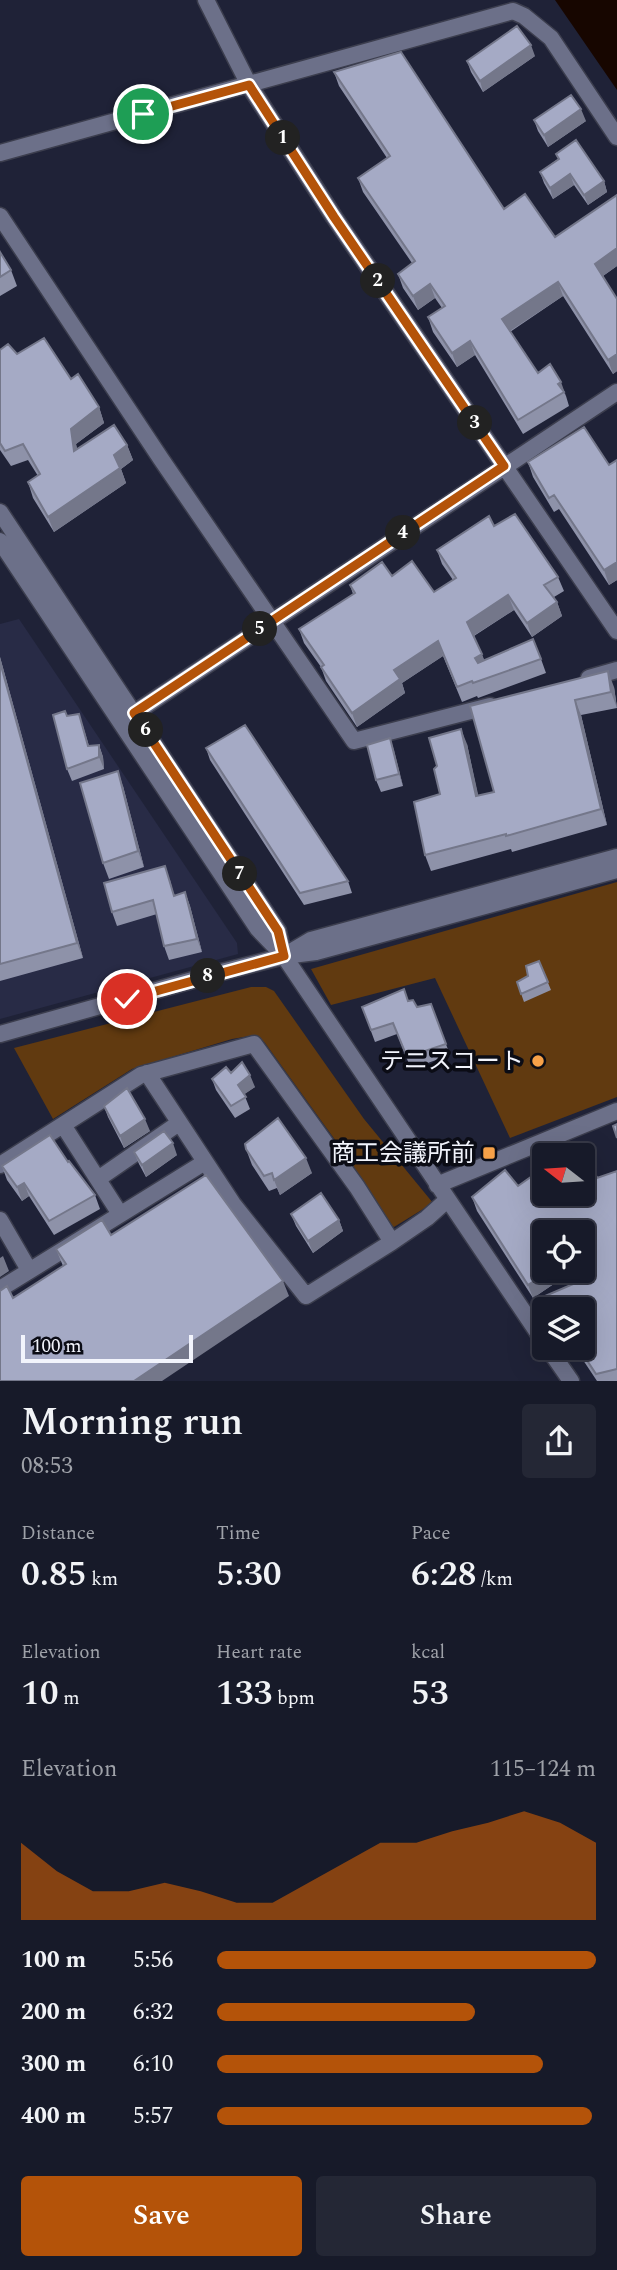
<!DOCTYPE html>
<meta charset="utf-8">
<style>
:root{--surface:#171a29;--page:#242735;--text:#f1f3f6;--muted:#9ea1a8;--line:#363846;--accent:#b45309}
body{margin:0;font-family:Spectral,"Noto Sans JP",serif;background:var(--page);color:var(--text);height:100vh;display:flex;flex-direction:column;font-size:26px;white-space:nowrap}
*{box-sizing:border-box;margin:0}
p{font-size:23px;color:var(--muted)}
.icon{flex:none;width:38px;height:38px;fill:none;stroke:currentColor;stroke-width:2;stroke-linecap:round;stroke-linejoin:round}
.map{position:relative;height:1381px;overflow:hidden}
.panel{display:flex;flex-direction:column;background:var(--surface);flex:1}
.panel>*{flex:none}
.needle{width:46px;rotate:287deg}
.fabs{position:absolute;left:532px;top:1143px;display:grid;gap:14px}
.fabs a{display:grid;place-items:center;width:63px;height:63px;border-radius:7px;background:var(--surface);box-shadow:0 7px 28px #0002,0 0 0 2px var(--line);font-size:35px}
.scale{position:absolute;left:21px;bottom:18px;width:172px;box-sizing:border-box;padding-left:7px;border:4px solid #f2f4fc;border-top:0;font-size:19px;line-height:24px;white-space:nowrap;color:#f2f4fc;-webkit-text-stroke:5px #0b0c15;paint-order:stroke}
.pin{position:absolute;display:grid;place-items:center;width:60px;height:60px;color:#fff;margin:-30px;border:4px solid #fff;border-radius:50%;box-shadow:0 2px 7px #0007}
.km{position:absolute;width:35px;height:35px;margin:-18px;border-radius:50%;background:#222;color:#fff;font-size:19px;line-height:35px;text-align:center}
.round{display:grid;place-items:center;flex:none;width:74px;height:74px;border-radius:7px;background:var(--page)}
.head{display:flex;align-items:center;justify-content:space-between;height:119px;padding:0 21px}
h1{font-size:38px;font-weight:600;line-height:52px}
.metrics{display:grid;grid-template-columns:repeat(3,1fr);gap:10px;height:119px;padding:7px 21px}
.metrics div{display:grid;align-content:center}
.metrics b{font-size:35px;font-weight:600}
.metrics small{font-size:19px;font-weight:400}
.metrics p{font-size:19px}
.chart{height:196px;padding:14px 21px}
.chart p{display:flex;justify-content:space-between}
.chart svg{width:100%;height:126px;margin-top:7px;fill:var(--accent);opacity:.7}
.primary-button{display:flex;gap:14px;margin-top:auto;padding:14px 21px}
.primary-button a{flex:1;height:80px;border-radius:7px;background:var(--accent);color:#fff;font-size:28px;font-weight:600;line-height:80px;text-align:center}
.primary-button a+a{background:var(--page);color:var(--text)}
ul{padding:0 21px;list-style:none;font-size:23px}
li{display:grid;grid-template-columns:112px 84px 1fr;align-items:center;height:52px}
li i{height:18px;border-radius:9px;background:var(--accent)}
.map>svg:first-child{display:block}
.built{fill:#282b46}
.green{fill:#613a10}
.water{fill:#170600}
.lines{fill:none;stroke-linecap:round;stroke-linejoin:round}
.minor-casing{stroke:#3c3e4e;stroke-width:19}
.minor{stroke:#6c7089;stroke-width:16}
.wall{fill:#8e92a9}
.shaded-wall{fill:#74778a}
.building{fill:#a5aac5;stroke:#74778a;stroke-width:2}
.route-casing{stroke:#fff;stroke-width:14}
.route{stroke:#b45309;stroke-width:9}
.poi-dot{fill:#f7a148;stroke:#0b0c15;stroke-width:2.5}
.labels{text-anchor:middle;stroke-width:7;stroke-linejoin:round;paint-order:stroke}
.poi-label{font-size:24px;fill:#f2f4fc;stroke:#0b0c15;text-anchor:end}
</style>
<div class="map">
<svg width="617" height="1381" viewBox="0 0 617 1381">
<rect width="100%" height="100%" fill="#1f2237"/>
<!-- built -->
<path class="built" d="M 19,619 L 237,943 L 238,954 L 0,1019 L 0,624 Z"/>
<!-- green -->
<path class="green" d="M 617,882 L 617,1097 L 510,1138 L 435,978 L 331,1005 L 311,969 Z
M 251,987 L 266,987 L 274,991 L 364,1119 L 433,1203 L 394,1227 L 386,1222 L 351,1162 L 265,1043 L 256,1035 L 232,1039 L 132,1069 L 53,1119 L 14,1048 Z"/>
<!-- water -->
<path class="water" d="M 555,0 L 617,0 L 617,90 Z"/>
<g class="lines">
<!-- minor casing -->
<g class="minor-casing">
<path id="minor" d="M 206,0 L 249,85 L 334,217 L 617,631
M 0,153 L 513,11 L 524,16 L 551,38 L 617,137
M 0,216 L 161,459 L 354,741 L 490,706
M 0,512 L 278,931 L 283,954
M 0,541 L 258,929 L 284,956 L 544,1342
M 589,678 L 617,670
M 121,722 L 617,392
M 289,953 L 311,940 L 617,857
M 0,1034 L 214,974 L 284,956 L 316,952 L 617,870
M 147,1073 L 233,1204 L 306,1296 L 392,1242
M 63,1125 L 120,1214
M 0,1165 L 141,1075 L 254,1044 L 357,1187 L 392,1242 L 427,1218 L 447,1200
M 98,1179 L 179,1123
M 437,1185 L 617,1111
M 0,1220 L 29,1270
M 0,1289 L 205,1162
M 548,1348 L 571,1381"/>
</g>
<!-- minor -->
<use href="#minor" class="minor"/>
</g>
<!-- wall -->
<path class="wall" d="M 535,56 L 483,92 L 471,72 L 467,61 Z
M 334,72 L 504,209 L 555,237 L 617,266 L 603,276 L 617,299 L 617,371 L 613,374 L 563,296 L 510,332 L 538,373 L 550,364 L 566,396 L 569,406 L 523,434 L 475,355 L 457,367 L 433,332 L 428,317 L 442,308 L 435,298 L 418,310 L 403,288 L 398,274 L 412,263 L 363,192 L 358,178 L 387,158 L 339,86 Z
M 534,120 L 586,121 L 548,147 L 538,131 Z
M 556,154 L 604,181 L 607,192 L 588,205 L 574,185 L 553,199 L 544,183 L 540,172 L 558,159 Z
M 0,252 L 11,270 L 17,286 L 0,296 Z
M 0,350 L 17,354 L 71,379 L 99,407 L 104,423 L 76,444 L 77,449 L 127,445 L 133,460 L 121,469 L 126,483 L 54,532 L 33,498 L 28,482 L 38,476 L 28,460 L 11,466 L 0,450 Z
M 617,460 L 617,580 L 609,585 L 559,509 L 554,512 L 533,477 L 528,462 L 609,465 Z
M 494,526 L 558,577 L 564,591 L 554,597 L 557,602 L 562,616 L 532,637 L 514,610 L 474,636 L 484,660 L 541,659 L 546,673 L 478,698 L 477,696 L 462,702 L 443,656 L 402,683 L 405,693 L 357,727 L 326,681 L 321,667 L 304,643 L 299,629 L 353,594 L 350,585 L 392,576 L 434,592 L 453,580 L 442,564 L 437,550 Z
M 0,657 L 83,958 L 0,981 Z
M 614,687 L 617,708 L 581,715 L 607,825 L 512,852 L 511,849 L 431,871 L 425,855 L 440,794 L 467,744 L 478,796 L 494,792 L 470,706 Z
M 67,716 L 83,726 L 89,746 L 99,745 L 103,757 L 104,769 L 72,781 L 67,769 Z
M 390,738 L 403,786 L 381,792 L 376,780 Z
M 206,748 L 348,881 L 352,893 L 304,905 L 210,760 Z
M 123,786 L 144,867 L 109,879 L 103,863 Z
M 170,880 L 174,896 L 185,892 L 190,906 L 202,952 L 169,960 L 164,946 L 157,914 L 117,926 L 112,912 Z
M 539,961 L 551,990 L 524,1002 L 517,982 L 528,976 Z
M 408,1001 L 417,1007 L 431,1004 L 450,1055 L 411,1069 L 397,1034 L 375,1042 L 362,1007 Z
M 231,1073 L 255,1087 L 244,1094 L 250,1109 L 235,1118 L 216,1090 L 212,1079 Z
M 104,1106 L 150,1131 L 124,1148 L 108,1117 Z
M 246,1149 L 312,1173 L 280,1195 L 277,1188 L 269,1191 L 252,1165 Z
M 134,1152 L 177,1155 L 146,1177 L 139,1164 Z
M 68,1162 L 95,1195 L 100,1209 L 54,1235 L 29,1196 L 22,1201 L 7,1180 L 2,1166 Z
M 617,1171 L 617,1381 L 597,1381 L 575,1348 L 583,1348 L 583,1309 L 549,1309 L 545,1296 L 577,1282 L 573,1271 L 533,1298 L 477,1211 L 472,1197 L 518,1186 L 597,1178 Z
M 291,1214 L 339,1220 L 343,1231 L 313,1253 L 296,1226 Z
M 111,1235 L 289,1296 L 13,1298 L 63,1266 L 56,1249 Z"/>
<!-- shaded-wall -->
<path class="shaded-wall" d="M 531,45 L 535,56 L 483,92 L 480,81 Z
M 581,109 L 586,121 L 548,147 L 544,135 Z
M 570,174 L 574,185 L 553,199 L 550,188 Z
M 604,181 L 607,192 L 588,205 L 584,195 Z
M 617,248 L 617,266 L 600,278 L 595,264 Z
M 558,282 L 563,296 L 507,333 L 502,319 Z
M 430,284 L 435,298 L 418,310 L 413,296 Z
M 470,341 L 475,355 L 457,367 L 452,353 Z
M 617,354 L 617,371 L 613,374 L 608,360 Z
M 561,382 L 566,396 L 564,392 L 558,384 Z
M 99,407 L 104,423 L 76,444 L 80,466 L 74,451 L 71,429 Z
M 127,445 L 133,460 L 121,469 L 126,483 L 54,532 L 48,517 L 114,455 Z
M 617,562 L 617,580 L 609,585 L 604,570 Z
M 508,595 L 514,610 L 473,636 L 467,622 Z
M 557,602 L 562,616 L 532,637 L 527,623 Z
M 438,641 L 443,656 L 402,683 L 405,693 L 357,727 L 352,713 L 394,670 Z
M 482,654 L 487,668 L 481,673 L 475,658 Z
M 0,657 L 83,958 L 77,943 L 0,662 Z
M 608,671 L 614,687 L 617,708 L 611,692 Z
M 575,700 L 581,715 L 607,825 L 601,809 Z
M 461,729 L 467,744 L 482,812 L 476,796 Z
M 390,738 L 394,750 L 403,786 L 399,774 Z
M 99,745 L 103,757 L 104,769 L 99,757 Z
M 118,771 L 123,786 L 144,867 L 138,851 Z
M 185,892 L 190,906 L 202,952 L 197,939 Z
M 250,1075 L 255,1087 L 242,1096 L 238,1085 Z
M 145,1119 L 150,1131 L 124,1148 L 120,1136 Z
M 173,1143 L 177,1155 L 146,1177 L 142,1165 Z
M 306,1158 L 312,1173 L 280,1195 L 274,1180 Z
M 24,1183 L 29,1196 L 22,1201 L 17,1187 Z
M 339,1220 L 343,1231 L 313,1253 L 308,1241 Z
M 3,1256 L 9,1271 L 0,1277 L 0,1258 Z
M 550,1270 L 573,1270 L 573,1271 L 533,1298 L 528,1285 Z
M 283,1281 L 289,1296 L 162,1381 L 134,1381 Z"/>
<!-- building -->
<path class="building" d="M 517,26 L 531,45 L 480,81 L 467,61 Z
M 401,52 L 504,209 L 525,194 L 555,237 L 617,195 L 617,248 L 595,264 L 617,299 L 617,354 L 608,360 L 558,282 L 502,319 L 538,373 L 550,364 L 561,382 L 558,384 L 564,392 L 518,420 L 470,341 L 452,353 L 428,317 L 445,306 L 430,284 L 413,296 L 398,274 L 415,261 L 358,178 L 390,156 L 334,72 Z
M 571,95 L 581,109 L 544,135 L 534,120 Z
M 576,140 L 604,181 L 584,195 L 570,174 L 550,188 L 540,172 L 559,159 L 556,154 Z
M 0,252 L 11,270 L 0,277 Z
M 44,338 L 71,379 L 78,374 L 99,407 L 71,429 L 74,451 L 114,425 L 127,445 L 114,455 L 120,468 L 48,517 L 28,482 L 40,474 L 23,444 L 5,451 L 0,443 L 0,350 L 8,344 L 17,354 Z
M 584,427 L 609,465 L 617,460 L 617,562 L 604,570 L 554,495 L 549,498 L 528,462 Z
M 515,514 L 558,577 L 544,585 L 557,602 L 527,623 L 508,595 L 467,622 L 482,654 L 475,658 L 478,663 L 533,639 L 541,659 L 473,683 L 472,681 L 457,687 L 438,641 L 394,670 L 400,679 L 352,713 L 321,667 L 324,665 L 299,629 L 355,593 L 350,585 L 382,562 L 392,576 L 412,561 L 434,592 L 456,578 L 437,550 L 489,516 L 494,526 Z
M 0,662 L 77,943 L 0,964 Z
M 608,671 L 611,692 L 575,700 L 601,809 L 506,836 L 506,834 L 425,855 L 414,802 L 440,794 L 434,769 L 437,766 L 429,738 L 461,729 L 476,796 L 494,792 L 470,706 Z
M 65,711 L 67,716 L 79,714 L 88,746 L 99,745 L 99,757 L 67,769 L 53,715 Z
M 245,725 L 348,881 L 300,893 L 206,748 Z
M 390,738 L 399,774 L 376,780 L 367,745 Z
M 118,771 L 138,851 L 103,863 L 80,783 Z
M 165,866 L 174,896 L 185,892 L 197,939 L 164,946 L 153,900 L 112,912 L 104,883 Z
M 539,961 L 548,982 L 521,994 L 517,982 L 528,976 L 526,966 Z
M 404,989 L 408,1001 L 413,1000 L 417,1007 L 431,1004 L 446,1044 L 407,1057 L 393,1023 L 371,1030 L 362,1007 Z
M 242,1062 L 250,1075 L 238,1085 L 246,1097 L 231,1106 L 212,1079 L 226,1067 L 231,1073 Z
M 127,1088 L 145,1119 L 120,1136 L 104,1106 Z
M 278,1118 L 306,1158 L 274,1180 L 272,1173 L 264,1176 L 246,1149 L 245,1144 Z
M 617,1124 L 617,1138 L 613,1126 Z
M 164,1131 L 173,1143 L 142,1165 L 134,1152 Z
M 50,1135 L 68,1162 L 69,1161 L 95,1195 L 49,1221 L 24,1183 L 17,1187 L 2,1166 Z
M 586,1152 L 597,1178 L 617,1171 L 617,1369 L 596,1374 L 579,1348 L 583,1348 L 583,1309 L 553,1309 L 545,1296 L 578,1282 L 573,1270 L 583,1270 L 583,1232 L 544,1232 L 544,1270 L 550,1270 L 528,1285 L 472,1197 L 505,1170 L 518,1186 L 538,1172 L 544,1170 L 544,1194 L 583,1194 L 583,1155 L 579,1155 Z
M 206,1175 L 283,1281 L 134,1381 L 0,1381 L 0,1291 L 7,1286 L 13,1298 L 66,1264 L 56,1249 L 102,1220 L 111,1235 Z
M 321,1193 L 339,1220 L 308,1241 L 291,1214 Z"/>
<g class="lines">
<!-- route casing -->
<g class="route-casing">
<path id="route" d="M 127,999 L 284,956 L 278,931 L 134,713 L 504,466 L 334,217 L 249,85 L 143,114"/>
</g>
<!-- route -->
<use href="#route" class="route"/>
</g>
<!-- markers -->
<g class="poi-dot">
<circle cx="538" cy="1061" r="7"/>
<rect x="482" y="1146" width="14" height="14" rx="3.5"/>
</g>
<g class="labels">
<!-- poi labels -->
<g class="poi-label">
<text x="524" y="1069">テニスコート</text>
<text x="475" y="1161">商工会議所前</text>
</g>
</g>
</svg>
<div class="fabs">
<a><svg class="needle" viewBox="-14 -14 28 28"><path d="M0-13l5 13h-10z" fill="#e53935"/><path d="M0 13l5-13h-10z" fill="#9ea1a8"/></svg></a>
<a><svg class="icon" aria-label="locate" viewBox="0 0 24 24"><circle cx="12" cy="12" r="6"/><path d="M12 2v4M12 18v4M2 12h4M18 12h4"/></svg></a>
<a><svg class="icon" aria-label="layers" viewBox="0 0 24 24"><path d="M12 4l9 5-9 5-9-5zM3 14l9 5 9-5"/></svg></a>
</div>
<div class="scale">100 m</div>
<div class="pin" style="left:143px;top:114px;background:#1e9e55"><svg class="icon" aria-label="arrive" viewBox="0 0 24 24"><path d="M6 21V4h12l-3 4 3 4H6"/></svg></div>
<div class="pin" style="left:127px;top:999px;background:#d93025"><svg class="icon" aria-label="check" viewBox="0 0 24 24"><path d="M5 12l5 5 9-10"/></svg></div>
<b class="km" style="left:283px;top:138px">1</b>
<b class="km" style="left:378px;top:281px">2</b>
<b class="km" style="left:475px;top:423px">3</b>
<b class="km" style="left:403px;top:533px">4</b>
<b class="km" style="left:260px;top:629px">5</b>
<b class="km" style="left:146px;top:730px">6</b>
<b class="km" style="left:240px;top:874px">7</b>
<b class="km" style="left:208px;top:976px">8</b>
</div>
<section class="panel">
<div class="head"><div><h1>Morning run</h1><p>08:53</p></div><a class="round"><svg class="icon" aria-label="share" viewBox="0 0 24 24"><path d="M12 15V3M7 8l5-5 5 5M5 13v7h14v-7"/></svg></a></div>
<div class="metrics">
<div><p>Distance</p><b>0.85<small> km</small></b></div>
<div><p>Time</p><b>5:30</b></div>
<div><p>Pace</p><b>6:28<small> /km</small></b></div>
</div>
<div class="metrics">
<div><p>Elevation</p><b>10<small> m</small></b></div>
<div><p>Heart rate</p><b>133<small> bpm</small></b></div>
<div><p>kcal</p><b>53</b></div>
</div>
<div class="chart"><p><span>Elevation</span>115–124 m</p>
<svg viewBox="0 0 160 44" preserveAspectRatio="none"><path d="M0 44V17L10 27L20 34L30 34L40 31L50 34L60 38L70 38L80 31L90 24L100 17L110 17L120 13L130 10L140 6L150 10L160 17V44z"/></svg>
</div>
<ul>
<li><b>100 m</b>5:56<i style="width:100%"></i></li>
<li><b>200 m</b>6:32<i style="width:68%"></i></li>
<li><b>300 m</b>6:10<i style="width:86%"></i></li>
<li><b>400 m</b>5:57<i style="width:99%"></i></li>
</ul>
<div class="primary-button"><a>Save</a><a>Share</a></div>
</section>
